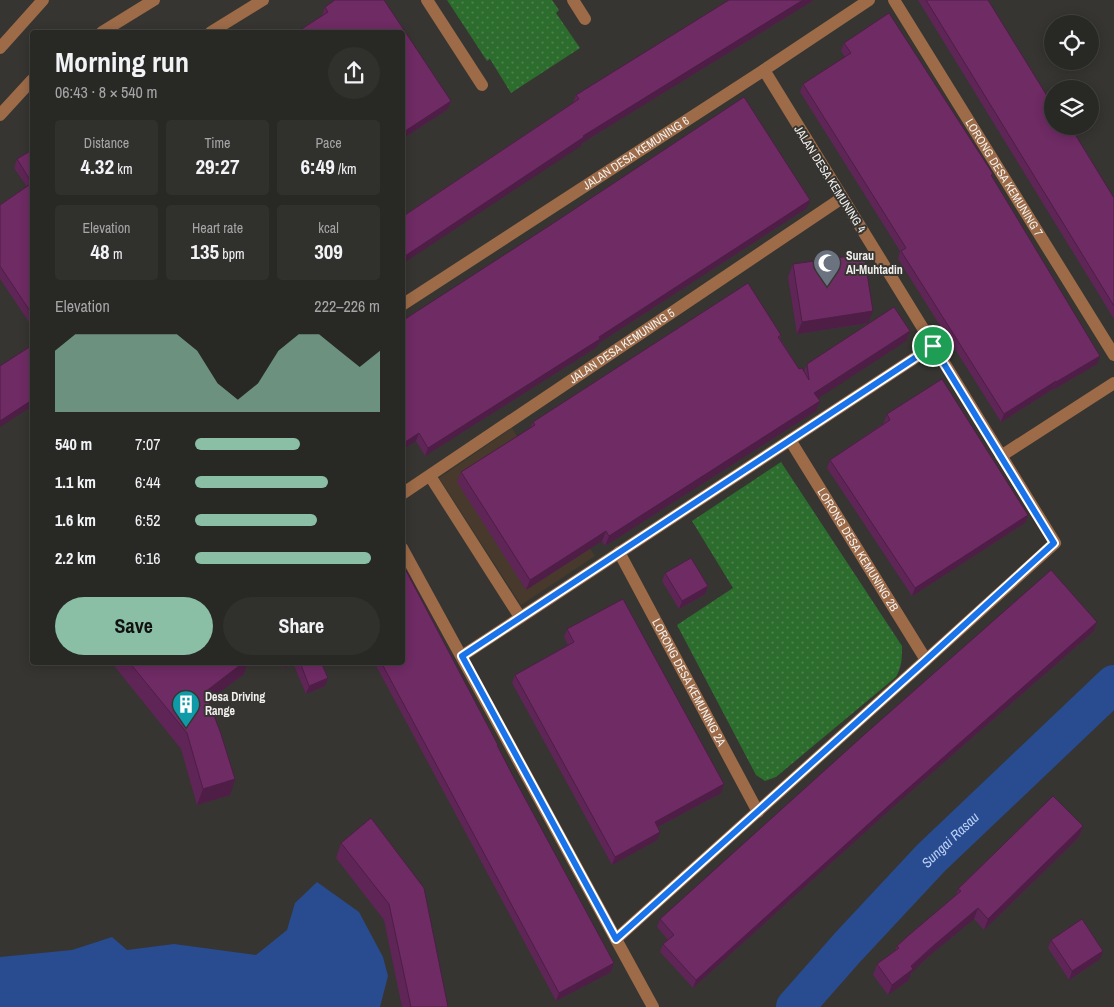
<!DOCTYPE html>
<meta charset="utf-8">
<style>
:root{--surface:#282825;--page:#30302d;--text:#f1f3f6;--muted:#a5a6a7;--line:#444442;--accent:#8abfa5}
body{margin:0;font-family:"Archivo Narrow",sans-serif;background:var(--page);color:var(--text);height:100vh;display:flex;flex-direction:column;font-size:19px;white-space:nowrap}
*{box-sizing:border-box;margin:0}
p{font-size:16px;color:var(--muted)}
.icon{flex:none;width:28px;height:28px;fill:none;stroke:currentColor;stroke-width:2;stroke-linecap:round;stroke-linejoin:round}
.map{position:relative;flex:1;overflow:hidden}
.side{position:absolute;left:30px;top:30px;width:375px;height:635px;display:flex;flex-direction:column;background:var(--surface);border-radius:5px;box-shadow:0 2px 12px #0003,0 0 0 1px var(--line)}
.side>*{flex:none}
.buttons{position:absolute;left:1044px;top:15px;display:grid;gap:10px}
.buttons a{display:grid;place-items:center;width:55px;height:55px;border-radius:50%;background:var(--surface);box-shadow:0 2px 12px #0003,0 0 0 1px var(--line);font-size:25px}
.pin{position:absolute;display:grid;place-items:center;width:42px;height:42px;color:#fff;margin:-21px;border:2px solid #fff;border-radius:50%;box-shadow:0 1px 5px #0007}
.round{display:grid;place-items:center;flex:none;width:52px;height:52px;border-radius:26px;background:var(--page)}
.summary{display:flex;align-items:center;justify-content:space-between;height:85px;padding:0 25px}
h1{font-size:28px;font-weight:800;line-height:38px}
.metrics{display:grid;grid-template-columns:repeat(3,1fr);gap:8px;height:85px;padding:5px 25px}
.metrics div{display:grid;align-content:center;border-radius:5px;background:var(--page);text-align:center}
.metrics b{font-size:21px;font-weight:800}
.metrics small{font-size:14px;font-weight:400}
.metrics p{font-size:14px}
.chart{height:140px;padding:10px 25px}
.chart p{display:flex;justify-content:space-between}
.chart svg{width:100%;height:90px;margin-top:5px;fill:var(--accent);opacity:.7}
.button{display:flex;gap:10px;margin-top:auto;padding:10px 25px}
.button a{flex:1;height:58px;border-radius:30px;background:var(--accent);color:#111;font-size:20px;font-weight:800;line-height:58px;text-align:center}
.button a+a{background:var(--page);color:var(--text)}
ul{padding:0 25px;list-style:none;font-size:16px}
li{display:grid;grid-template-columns:80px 60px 1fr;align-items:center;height:38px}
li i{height:12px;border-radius:6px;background:var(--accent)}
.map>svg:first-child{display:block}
.commercial{fill:#473a2c}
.park{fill:url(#park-dots)}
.water{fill:#294b90}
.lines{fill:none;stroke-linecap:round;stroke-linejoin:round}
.river{stroke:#294b90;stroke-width:38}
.minor{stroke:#9d6b48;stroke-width:12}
.wall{fill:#5f2556}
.shaded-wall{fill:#4e1e46}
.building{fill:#6f2b64;stroke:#4e1e46}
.route-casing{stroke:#fff;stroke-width:10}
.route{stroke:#1a73e8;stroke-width:6}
.labels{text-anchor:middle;stroke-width:4;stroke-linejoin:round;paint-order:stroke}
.street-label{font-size:12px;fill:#f1f0ee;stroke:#363531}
.poi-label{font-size:12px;font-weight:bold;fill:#f1f0ee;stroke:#363531;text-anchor:start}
.water-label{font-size:14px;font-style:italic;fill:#bad0f7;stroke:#363531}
</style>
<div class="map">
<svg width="1114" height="1007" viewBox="0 0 1114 1007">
<defs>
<pattern id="park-dots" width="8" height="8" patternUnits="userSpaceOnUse" patternTransform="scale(1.25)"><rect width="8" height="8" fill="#2c6c2d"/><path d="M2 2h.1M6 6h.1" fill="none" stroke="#4b814c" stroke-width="1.8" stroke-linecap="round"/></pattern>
</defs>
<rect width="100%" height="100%" fill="#363531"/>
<!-- commercial -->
<path class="commercial" d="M 512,428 L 595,556 L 521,605 L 439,478 Z"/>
<!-- park -->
<path class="park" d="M 447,0 L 552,0 L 559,10 L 556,13 L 580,48 L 511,93 L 490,59 L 487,61 Z
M 781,462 L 902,646 C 902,657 902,667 896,677 L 776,777 L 765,781 L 756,775 L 677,625 L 733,588 L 692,521 Z"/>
<!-- water -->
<path class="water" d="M 317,882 L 359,912 L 383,957 L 388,976 L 380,1007 L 0,1007 L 0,957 L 72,950 L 112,937 L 127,950 L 174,944 L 256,955 L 287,930 L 295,903 Z"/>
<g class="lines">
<!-- river -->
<path class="river" id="s1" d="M 795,1007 L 848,947 L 931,858 L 1114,684"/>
<!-- minor -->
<g class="minor">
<path d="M 427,0 L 482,85"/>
<path d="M 573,0 L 585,19"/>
<path id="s2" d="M 894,0 L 1114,355"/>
<path d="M 102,32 L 154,0"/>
<path d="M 211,32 L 263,0"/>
<path d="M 0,48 L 43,0"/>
<path d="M 0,115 L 32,80"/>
<path id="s3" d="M 402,305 L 764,70 L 869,0"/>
<path id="s4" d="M 790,440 L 926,660"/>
<path d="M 1001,456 L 1114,383"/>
<path d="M 430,476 L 520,617"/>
<path id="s5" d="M 402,494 L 842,198"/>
<path d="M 402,548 L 653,1007"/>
<path id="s6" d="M 619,552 L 758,812"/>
<path d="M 462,656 L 933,346"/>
<path d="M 616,939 L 926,660 L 1055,543 L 764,70"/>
</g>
</g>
<!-- wall -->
<path class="wall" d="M 335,0 L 384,0 L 451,101 L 448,109 L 402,139 L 402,32 L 297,32 L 323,16 L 322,15 L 325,7 Z
M 729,0 L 814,0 L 582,143 L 581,146 L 573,103 L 576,95 Z
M 918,0 L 988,0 L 1052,104 L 1114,198 L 1114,319 Z
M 844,43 L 993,174 L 992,176 L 1097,364 L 1053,390 L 1053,389 L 1001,422 L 898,259 L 900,251 L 800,92 L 803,84 L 845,57 L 841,51 Z
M 32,150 L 32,319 L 29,322 L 0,279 L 0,205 L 27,187 L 14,168 L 17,159 Z
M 807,208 L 599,343 L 597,347 L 425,456 L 416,441 L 402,450 L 402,321 Z
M 793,264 L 868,323 L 797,334 L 788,277 Z
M 910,331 L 906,341 L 818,398 L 820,401 L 816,411 L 605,546 L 602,541 L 526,590 L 457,482 L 461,472 L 530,428 L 533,422 L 781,335 L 780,338 L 799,369 L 804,372 L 807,364 Z
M 887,414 L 1028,515 L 1025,523 L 912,596 L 827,468 L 830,460 L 884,423 L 884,422 Z
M 665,573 L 708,586 L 705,594 L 679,609 L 662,581 Z
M 1097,622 L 1094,631 L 893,807 L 693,988 L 660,952 L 663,944 L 668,940 L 657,927 L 660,919 Z
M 567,629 L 721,793 L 658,827 L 657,840 L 612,865 L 512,683 L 515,675 L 568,645 L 564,637 Z
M 111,662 L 248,662 L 244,674 L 208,701 L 230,795 L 197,805 L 181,749 Z
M 281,662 L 321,662 L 325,686 L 306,694 L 293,663 L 284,668 Z
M 374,662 L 402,662 L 498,745 L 497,747 L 614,963 L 611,972 L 556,1001 Z
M 371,818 L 448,1007 L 402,1007 L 384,920 L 336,858 L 341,843 Z
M 1083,826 L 1079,837 L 984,930 L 974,919 L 929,956 L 911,973 L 909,980 L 888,995 L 873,975 L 877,964 L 895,951 L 897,946 L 956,896 L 958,889 Z
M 1051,940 L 1100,959 L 1069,980 L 1048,948 Z"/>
<!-- shaded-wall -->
<path class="shaded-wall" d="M 803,0 L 814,0 L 582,143 L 581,146 L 402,264 L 402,258 L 583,136 Z
M 451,101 L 448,109 L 402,139 L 402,133 Z
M 810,200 L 807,208 L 599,343 L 597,347 L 425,456 L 428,448 Z
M 873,311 L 868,323 L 797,334 L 802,322 Z
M 910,331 L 906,341 L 811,403 L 814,393 Z
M 1100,356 L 1097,364 L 1053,390 L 1056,382 Z
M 1056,381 L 1053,389 L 1001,422 L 1004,414 Z
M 32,400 L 32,406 L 0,427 L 0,421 Z
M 820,401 L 816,411 L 605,546 L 609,536 Z
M 419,433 L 416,441 L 402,450 L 402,444 Z
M 1028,515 L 1025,523 L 912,596 L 915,588 Z
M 606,531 L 602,541 L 526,590 L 530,580 Z
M 708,586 L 705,594 L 679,609 L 682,601 Z
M 1097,622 L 1094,631 L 893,807 L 693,988 L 696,980 L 896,799 Z
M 244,662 L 248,662 L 244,674 L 199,708 L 205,692 Z
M 286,662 L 294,662 L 284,668 Z
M 328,678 L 325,686 L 306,694 L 309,686 Z
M 235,779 L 230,795 L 197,805 L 203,789 Z
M 724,784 L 721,793 L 652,830 L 655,822 Z
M 1083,826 L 1079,837 L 984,930 L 988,919 Z
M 660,832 L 657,840 L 612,865 L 615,857 Z
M 978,908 L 974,919 L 929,956 L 911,973 L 909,980 L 888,995 L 892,985 L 933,946 Z
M 1103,951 L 1100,959 L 1069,980 L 1072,971 Z
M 614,963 L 611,972 L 556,1001 L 559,993 Z"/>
<!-- building -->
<path class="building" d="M 335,0 L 384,0 L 451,101 L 402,133 L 402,32 L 297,32 L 328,12 L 325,7 Z
M 729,0 L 803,0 L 583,136 L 584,137 L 402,258 L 402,217 L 579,99 L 576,95 Z
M 926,0 L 988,0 L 1052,104 L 1052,126 L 1070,126 L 1114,198 L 1114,306 Z
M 889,13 L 993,174 L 991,175 L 1008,203 L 1100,356 L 1056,382 L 1056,381 L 1004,414 L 901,251 L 906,248 L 803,84 L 851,53 L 844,43 Z
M 744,97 L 810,200 L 599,337 L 600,339 L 428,448 L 419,433 L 402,444 L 402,321 L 552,224 Z
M 32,150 L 32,183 L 17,159 Z
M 32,183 L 32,314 L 0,266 L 0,205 Z
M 864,254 L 873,311 L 802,322 L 793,264 Z
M 748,283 L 781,335 L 778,337 L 799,369 L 802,368 L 809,380 L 807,364 L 894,307 L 910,331 L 814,393 L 820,401 L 609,536 L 606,531 L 530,580 L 461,472 L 535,425 L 533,422 Z
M 31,346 L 32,347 L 32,400 L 0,421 L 0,366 Z
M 942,379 L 1028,515 L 915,588 L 830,460 L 890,420 L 887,414 Z
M 691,558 L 708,586 L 682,601 L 665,573 Z
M 402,563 L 498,745 L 497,745 L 513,776 L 614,963 L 559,993 L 381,662 L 402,662 Z
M 1051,570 L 1097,622 L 896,799 L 696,980 L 663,944 L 674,935 L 660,919 L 865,734 Z
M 623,599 L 724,784 L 655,822 L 660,832 L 615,857 L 515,675 L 574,642 L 567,629 Z
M 129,662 L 244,662 L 205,692 L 221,734 L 235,779 L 203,789 L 187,733 Z
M 300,662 L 321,662 L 328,678 L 309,686 Z
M 1053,796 L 1083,826 L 988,919 L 978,908 L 933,946 L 911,966 L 913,969 L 892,985 L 877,964 L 899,948 L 897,946 L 909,935 L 961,891 L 958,889 Z
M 371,818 L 424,888 L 448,1007 L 411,1007 L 389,904 L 341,843 Z
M 1082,919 L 1103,951 L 1072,971 L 1051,940 Z"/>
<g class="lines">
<!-- route casing -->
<g class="route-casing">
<path id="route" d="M 933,346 L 1054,543 L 926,660 L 616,939 L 462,656 Z"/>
</g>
<!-- route -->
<use href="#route" class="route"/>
</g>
<!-- icons -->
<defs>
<g id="mosque-pin" transform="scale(1.4375)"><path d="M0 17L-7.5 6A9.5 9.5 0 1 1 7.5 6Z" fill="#6b7280" stroke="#363531"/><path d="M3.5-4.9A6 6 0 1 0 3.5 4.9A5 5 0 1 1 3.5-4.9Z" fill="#fff"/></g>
<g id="building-pin" transform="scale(1.4375)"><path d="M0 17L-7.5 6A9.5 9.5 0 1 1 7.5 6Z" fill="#0f9aa8" stroke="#363531"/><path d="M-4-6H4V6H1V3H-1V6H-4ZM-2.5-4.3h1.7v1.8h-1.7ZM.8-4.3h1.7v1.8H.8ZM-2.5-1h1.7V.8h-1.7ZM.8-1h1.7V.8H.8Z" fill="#fff"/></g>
</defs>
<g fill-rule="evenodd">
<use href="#mosque-pin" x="827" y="263"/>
<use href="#building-pin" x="186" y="704"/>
</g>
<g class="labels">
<!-- street labels -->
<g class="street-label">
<text dy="4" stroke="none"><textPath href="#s3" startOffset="279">JALAN DESA KEMUNING 6</textPath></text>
<text dy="4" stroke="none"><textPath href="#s2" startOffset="209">LORONG DESA KEMUNING 7</textPath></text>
<text transform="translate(830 179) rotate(58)" y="4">JALAN DESA KEMUNING 4</text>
<text dy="4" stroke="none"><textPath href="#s5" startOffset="265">JALAN DESA KEMUNING 5</textPath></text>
<text dy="4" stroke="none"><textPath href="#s4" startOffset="129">LORONG DESA KEMUNING 2B</textPath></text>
<text dy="4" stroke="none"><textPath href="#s6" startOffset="148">LORONG DESA KEMUNING 2A</textPath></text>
</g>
<!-- poi labels -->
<g class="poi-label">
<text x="846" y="260">Surau<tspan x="846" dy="14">Al-Muhtadin</tspan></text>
<text x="205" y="701">Desa Driving<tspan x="205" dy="14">Range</tspan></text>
</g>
<!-- water labels -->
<g class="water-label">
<text dy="5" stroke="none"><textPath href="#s1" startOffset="228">Sungai Rasau</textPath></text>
</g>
</g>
</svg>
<div class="buttons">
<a><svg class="icon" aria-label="locate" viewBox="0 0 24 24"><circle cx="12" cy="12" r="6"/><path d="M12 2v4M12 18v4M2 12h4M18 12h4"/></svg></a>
<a><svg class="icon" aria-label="layers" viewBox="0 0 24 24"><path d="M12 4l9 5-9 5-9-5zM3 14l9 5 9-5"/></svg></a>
</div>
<div class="pin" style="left:933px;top:346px;background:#1e9e55"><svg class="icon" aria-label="arrive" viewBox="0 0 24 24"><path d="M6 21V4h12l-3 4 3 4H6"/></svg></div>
<section class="side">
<div class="summary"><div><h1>Morning run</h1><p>06:43 · 8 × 540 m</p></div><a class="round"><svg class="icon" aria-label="share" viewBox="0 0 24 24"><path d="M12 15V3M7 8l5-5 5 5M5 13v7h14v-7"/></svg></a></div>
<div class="metrics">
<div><p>Distance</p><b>4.32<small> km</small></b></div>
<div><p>Time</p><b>29:27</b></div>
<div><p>Pace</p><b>6:49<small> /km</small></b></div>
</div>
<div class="metrics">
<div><p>Elevation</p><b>48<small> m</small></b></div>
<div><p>Heart rate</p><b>135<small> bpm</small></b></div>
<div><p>kcal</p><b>309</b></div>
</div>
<div class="chart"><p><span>Elevation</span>222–226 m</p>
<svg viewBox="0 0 160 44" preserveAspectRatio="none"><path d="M0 44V14L10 6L20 6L30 6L40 6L50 6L60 6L70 14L80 30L90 38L100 30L110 14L120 6L130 6L140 14L150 22L160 14V44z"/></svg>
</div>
<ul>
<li><b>540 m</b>7:07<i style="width:57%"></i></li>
<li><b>1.1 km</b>6:44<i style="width:72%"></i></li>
<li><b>1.6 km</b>6:52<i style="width:66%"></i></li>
<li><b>2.2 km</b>6:16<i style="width:95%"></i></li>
</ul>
<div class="button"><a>Save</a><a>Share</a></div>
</section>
</div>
